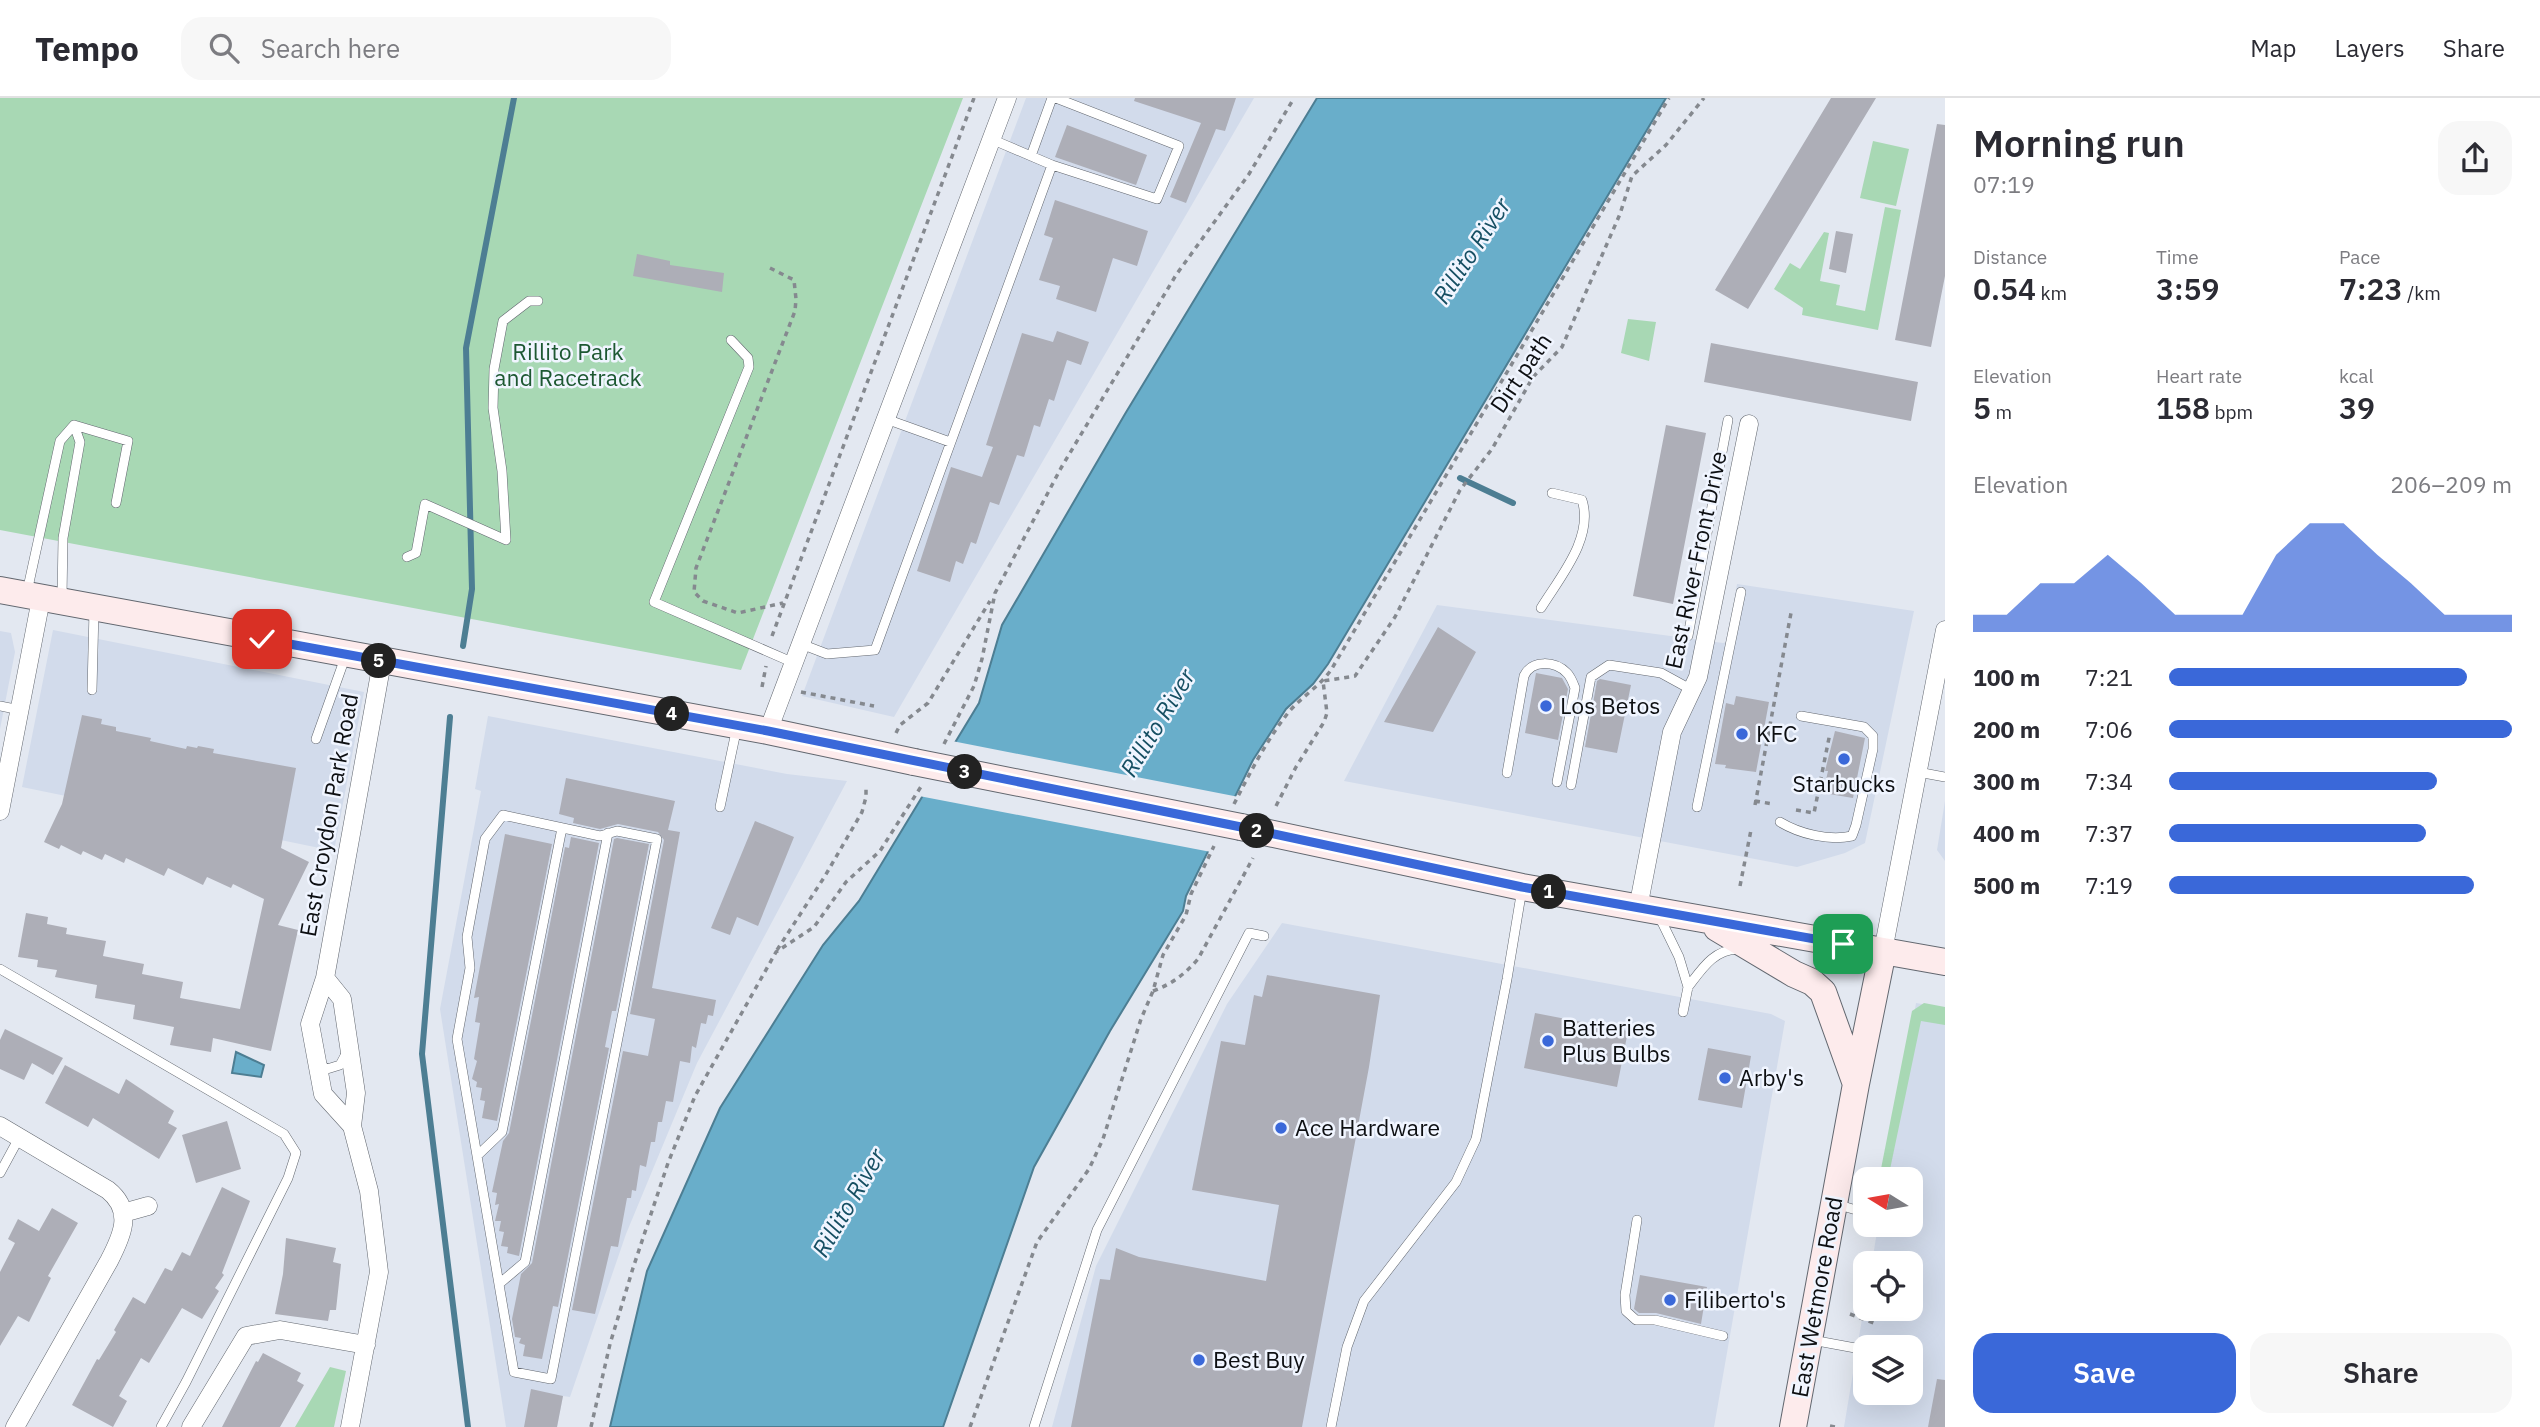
<!DOCTYPE html>
<meta charset="utf-8">
<style>
:root{--surface:#fff;--page:#f7f7f7;--text:#2b2b33;--muted:#7c7c81;--line:#e1e1e2;--accent:#3a68d9}
body{margin:0;font-family:"IBM Plex Sans",sans-serif;background:var(--page);color:var(--text);height:100vh;display:flex;flex-direction:column;font-size:26px;white-space:nowrap}
*{box-sizing:border-box;margin:0}
p{font-size:23px;color:var(--muted)}
.icon{flex:none;width:38px;height:38px;fill:none;stroke:currentColor;stroke-width:2;stroke-linecap:round;stroke-linejoin:round}
.map{position:relative;flex:1;overflow:hidden}
.drawer{display:flex;flex-direction:column;background:var(--surface);width:595px}
.drawer>*{flex:none}
.needle{width:46px;rotate:281deg}
.controls{position:absolute;left:1853px;top:1069px;display:grid;gap:14px}
.controls a{display:grid;place-items:center;width:70px;height:70px;border-radius:14px;background:var(--surface);box-shadow:0 7px 28px #0002;font-size:35px}
.pin{position:absolute;display:grid;place-items:center;width:60px;height:60px;color:#fff;margin:-30px;border-radius:14px;box-shadow:0 4px 10px #0006}
.km{position:absolute;width:35px;height:35px;margin:-18px;border-radius:50%;background:#222;color:#fff;font-size:19px;line-height:35px;text-align:center}
.round{display:grid;place-items:center;flex:none;width:74px;height:74px;border-radius:21px;background:var(--page)}
.headline{display:flex;align-items:center;justify-content:space-between;height:119px;padding:0 28px}
h1{font-size:38px;font-weight:600;line-height:52px}
.metrics{display:grid;grid-template-columns:repeat(3,1fr);gap:10px;height:119px;padding:7px 28px}
.metrics div{display:grid;align-content:center}
.metrics b{font-size:30px;font-weight:600}
.metrics small{font-size:19px;font-weight:400}
.metrics p{font-size:19px}
.chart{height:196px;padding:14px 28px}
.chart p{display:flex;justify-content:space-between}
.chart svg{width:100%;height:126px;margin-top:7px;fill:var(--accent);opacity:.7}
.button{display:flex;gap:14px;margin-top:auto;padding:14px 28px}
.button a{flex:1;height:80px;border-radius:21px;background:var(--accent);color:#fff;font-size:28px;font-weight:600;line-height:80px;text-align:center}
.button a+a{background:var(--page);color:var(--text)}
ul{padding:0 28px;list-style:none;font-size:23px}
li{display:grid;grid-template-columns:112px 84px 1fr;align-items:center;height:52px}
li i{height:18px;border-radius:9px;background:var(--accent)}
header{display:flex;align-items:center;gap:42px;box-sizing:border-box;height:98px;padding:0 35px;background:var(--surface);border-bottom:2px solid var(--line)}
header strong{font-size:33px}
nav{display:flex;gap:38px;margin-inline-start:auto;font-size:24px}
.search{width:490px;height:63px;background:var(--page);display:flex;align-items:center;gap:18px;box-sizing:border-box;padding:0 24px;border-radius:21px;color:var(--muted);font-size:26px}
main{display:flex;flex:1;min-height:0}
.map>svg:first-child{display:block}
.built{fill:#d2dbeb;fill-rule:evenodd}
.green{fill:#a8d8b4}
.water{fill:#69aeca;stroke:#4d7e93;stroke-width:2}
.pier{fill:#e3e8f1}
.lines{fill:none;stroke-linecap:round;stroke-linejoin:round}
.stream{stroke:#4d7e93;stroke-width:6}
.building{fill:#adaeb7}
.service-casing{stroke:#62676f;stroke-width:10}
.minor-casing{stroke:#62676f;stroke-width:19}
.secondary-casing{stroke:#62676f;stroke-width:28}
.path{stroke:#85898f;stroke-width:3.5;stroke-dasharray:5 5;stroke-linecap:butt}
.service{stroke:#fff;stroke-width:9}
.minor{stroke:#fff;stroke-width:18}
.secondary{stroke:#fdebec;stroke-width:26}
.secondary-bridge-casing{stroke:#62676f;stroke-width:28;stroke-linecap:butt}
.secondary-bridge{stroke:#fdebec;stroke-width:26}
.route-casing{stroke:#fff;stroke-width:14}
.route{stroke:#3a68d9;stroke-width:9}
.poi-dot{fill:#3a68d9;stroke:#f0f5ff;stroke-width:2.5}
.labels{text-anchor:middle;stroke-width:5;stroke-linejoin:round;paint-order:stroke}
.park-label{font-size:23px;fill:#1d5832;stroke:#f0f5ff}
.street-label{font-size:23px;fill:#0d0f12;stroke:#f0f5ff}
.poi-label{font-size:23px;fill:#0d0f12;stroke:#f0f5ff;text-anchor:start}
.water-label{font-size:24px;font-style:italic;fill:#164f63;stroke:#f0f5ff}
</style>
<header>
<strong>Tempo</strong>
<div class="search"><svg class="icon" aria-label="search" viewBox="0 0 24 24"><circle cx="10" cy="10" r="6"/><path d="M15 15l6 6"/></svg>Search here</div>
<nav><a>Map</a><a>Layers</a><a>Share</a></nav>
</header>
<main>
<div class="map">
<svg width="1945" height="1329" viewBox="0 0 1945 1329">
<rect width="100%" height="100%" fill="#e3e8f1"/>
<!-- built -->
<path class="built" d="M 1026,0 L 1254,0 L 894,619 L 802,598 Z
M 1737,486 L 1914,513 L 1865,745 L 1845,755 L 1797,769 L 1344,683 L 1437,507 L 1723,545 L 1728,544 Z
M 53,532 L 364,594 L 334,753 L 22,689 Z
M 0,533 L 11,535 L 15,554 L 0,631 Z
M 488,618 L 787,676 L 847,683 L 697,965 L 626,1136 L 570,1299 L 563,1298 L 557,1329 L 506,1329 L 440,911 L 481,693 L 475,691 Z
M 1945,703 L 1945,763 L 1937,752 Z
M 1282,825 L 1771,916 L 1785,923 L 1714,1329 L 1052,1329 L 1096,1168 L 1227,906 Z
M 1916,905 L 1945,910 L 1945,1329 L 1844,1329 L 1865,1203 L 1866,1211 L 1911,1211 L 1911,1166 L 1872,1165 L 1878,1127 L 1911,1127 L 1911,1082 L 1886,1081 ZM 1866,1250 L 1911,1250 L 1911,1295 L 1866,1295 Z"/>
<!-- green -->
<path class="green" d="M 0,0 L 963,0 L 741,572 L 0,432 Z
M 1873,43 L 1909,51 L 1896,108 L 1860,100 Z
M 1885,109 L 1901,112 L 1878,232 L 1802,217 L 1803,210 L 1774,191 L 1790,165 L 1800,171 L 1824,134 L 1829,135 L 1820,183 L 1840,187 L 1836,207 L 1865,213 Z
M 1628,221 L 1656,224 L 1649,263 L 1621,255 Z
M 1924,905 L 1945,909 L 1945,927 L 1921,923 L 1888,1081 L 1879,1081 L 1912,913 Z
M 330,1269 L 346,1273 L 334,1329 L 295,1329 Z"/>
<!-- water -->
<path class="water" d="M 1317,0 L 1666,0 L 1328,566 L 1313,586 L 1286,611 L 1253,662 L 1186,798 L 1183,813 L 1110,933 L 1034,1069 L 943,1329 L 610,1329 L 647,1173 L 720,1010 L 823,847 L 859,803 L 979,605 L 1002,527 L 1125,316 Z
M 236,954 L 264,967 L 261,979 L 232,975 Z"/>
<!-- pier -->
<path class="pier" d="M 952,643 L 1239,699 L 1211,754 L 919,698 Z"/>
<g class="lines">
<!-- stream -->
<path class="stream" d="M 1460,380 L 1513,405
M 463,548 L 472,491 L 466,250 L 514,0
M 450,619 L 422,956 L 468,1329"/>
</g>
<!-- building -->
<path class="building" d="M 1135,0 L 1236,0 L 1225,33 L 1216,31 L 1186,105 L 1170,99 L 1201,25 L 1134,3 Z
M 1831,0 L 1876,0 L 1748,211 L 1715,192 Z
M 1937,26 L 1945,27 L 1945,178 L 1931,249 L 1895,242 Z
M 1067,27 L 1147,57 L 1136,87 L 1055,59 Z
M 1055,102 L 1148,133 L 1137,168 L 1113,160 L 1096,214 L 1056,201 L 1060,188 L 1039,182 L 1053,140 L 1044,137 Z
M 1836,133 L 1853,136 L 1846,175 L 1829,171 Z
M 637,156 L 670,163 L 670,167 L 724,175 L 722,194 L 633,178 Z
M 1057,233 L 1089,244 L 1081,267 L 1067,262 L 1054,303 L 1049,301 L 1040,329 L 1034,327 L 1024,359 L 1017,357 L 999,407 L 990,404 L 976,446 L 971,444 L 963,466 L 956,463 L 950,484 L 917,473 L 951,369 L 982,379 L 993,349 L 986,347 L 1022,235 L 1053,244 Z
M 1711,245 L 1918,284 L 1911,323 L 1704,284 Z
M 1666,327 L 1706,335 L 1673,506 L 1633,498 Z
M 1438,529 L 1476,554 L 1433,634 L 1384,624 Z
M 1536,575 L 1562,580 L 1568,591 L 1558,642 L 1525,635 Z
M 1600,581 L 1631,587 L 1617,655 L 1585,649 L 1597,583 Z
M 1736,598 L 1769,604 L 1756,674 L 1725,670 L 1726,667 L 1715,666 L 1726,605 L 1734,607 Z
M 82,617 L 102,621 L 101,626 L 116,629 L 116,633 L 151,640 L 150,643 L 186,651 L 187,648 L 197,650 L 198,648 L 214,651 L 213,655 L 296,670 L 281,750 L 309,764 L 278,827 L 298,832 L 271,953 L 213,940 L 211,954 L 170,947 L 174,929 L 133,921 L 135,907 L 95,900 L 97,887 L 55,879 L 57,872 L 37,869 L 38,862 L 18,859 L 26,815 L 48,819 L 47,826 L 67,830 L 66,836 L 106,843 L 103,858 L 144,866 L 142,876 L 183,884 L 180,900 L 240,911 L 264,801 L 233,786 L 231,790 L 207,779 L 203,787 L 168,770 L 164,778 L 126,760 L 124,765 L 105,756 L 102,762 L 83,753 L 81,757 L 61,747 L 59,751 L 44,744 L 62,706 Z
M 1835,633 L 1865,640 L 1853,700 L 1823,695 L 1828,673 L 1825,673 Z
M 566,680 L 675,703 L 668,732 L 680,734 L 652,890 L 716,902 L 713,918 L 708,917 L 706,926 L 701,925 L 696,950 L 692,948 L 690,965 L 680,963 L 673,1004 L 666,1003 L 662,1024 L 658,1024 L 655,1044 L 651,1044 L 646,1069 L 640,1067 L 636,1093 L 632,1092 L 631,1100 L 627,1100 L 618,1149 L 611,1148 L 595,1216 L 572,1212 L 623,953 L 648,958 L 655,921 L 630,916 L 664,742 L 658,734 L 618,726 L 600,731 L 573,725 L 574,720 L 559,716 Z
M 755,723 L 794,739 L 758,828 L 737,819 L 730,837 L 711,830 Z
M 505,736 L 552,746 L 497,1023 L 482,1020 L 485,1003 L 480,1002 L 482,990 L 476,989 L 477,984 L 472,981 L 477,963 L 474,961 L 480,925 L 475,924 L 479,899 L 474,900 Z
M 571,739 L 599,745 L 519,1158 L 507,1155 L 508,1149 L 501,1148 L 504,1134 L 499,1133 L 501,1123 L 495,1123 L 499,1106 L 495,1107 L 497,1095 L 492,1094 L 503,1043 L 509,1035 L 565,749 L 569,750 Z
M 617,740 L 649,746 L 616,913 L 612,913 L 605,949 L 609,950 L 558,1209 L 553,1208 L 542,1261 L 523,1258 L 525,1247 L 519,1245 L 521,1240 L 515,1239 L 512,1221 L 521,1176 L 532,1165 L 614,741 Z
M 1267,877 L 1380,897 L 1369,969 L 1302,1329 L 1071,1329 L 1100,1181 L 1110,1182 L 1116,1150 L 1139,1159 L 1266,1183 L 1279,1107 L 1192,1092 L 1221,943 L 1245,947 L 1254,897 L 1262,899 Z
M 1535,915 L 1628,933 L 1617,989 L 1524,970 Z
M 5,931 L 63,960 L 53,977 L 32,965 L 24,982 L 0,971 L 0,942 Z
M 1708,950 L 1751,958 L 1742,1010 L 1698,1002 Z
M 65,967 L 119,996 L 126,981 L 174,1013 L 168,1025 L 177,1030 L 159,1061 L 93,1020 L 88,1029 L 45,1005 Z
M 227,1023 L 241,1071 L 196,1085 L 182,1037 Z
M 222,1089 L 250,1103 L 222,1175 L 224,1177 L 215,1190 L 219,1193 L 202,1221 L 182,1210 L 149,1265 L 141,1260 L 119,1298 L 127,1303 L 113,1329 L 72,1307 L 97,1261 L 99,1262 L 116,1234 L 114,1232 L 133,1199 L 145,1206 L 165,1170 L 172,1173 L 182,1154 L 190,1158 Z
M 52,1110 L 78,1125 L 48,1178 L 51,1180 L 29,1224 L 18,1218 L 0,1248 L 0,1174 L 15,1145 L 8,1141 L 18,1121 L 39,1133 Z
M 286,1140 L 336,1150 L 333,1164 L 341,1166 L 336,1212 L 330,1212 L 328,1223 L 275,1216 L 283,1176 Z
M 1640,1177 L 1707,1189 L 1701,1226 L 1656,1215 L 1639,1215 L 1634,1211 Z
M 263,1255 L 301,1275 L 297,1283 L 304,1287 L 280,1329 L 222,1329 L 256,1263 L 258,1264 Z
M 1937,1281 L 1945,1282 L 1945,1329 L 1928,1329 Z
M 531,1291 L 563,1298 L 557,1329 L 524,1329 Z"/>
<g class="lines">
<!-- service casing -->
<g class="service-casing">
<path id="service" d="M 991,41 L 1052,67 L 1157,101 L 1179,48 L 1056,0
M 1031,58 L 1052,0
M 731,242 L 748,260 L 749,269 L 654,504 L 794,565
M 886,321 L 950,344
M 74,327 L 128,343 L 116,405
M 407,459 L 416,455 L 425,406 L 506,442 L 502,373 L 493,310 L 494,271 L 503,223 L 529,203 L 538,203
M 27,494 L 60,343 L 74,327 L 80,344 L 63,440 L 62,499
M 1541,510 C 1560,479 1594,440 1582,402 L 1552,395
M 1688,538 L 1728,322
M 801,546 L 827,556 L 875,552 L 1052,67
M 92,592 L 94,512
M 0,608 L 20,612
M 316,641 L 346,557
M 1918,674 L 1945,679
M 1507,675 L 1524,578 C 1532,561 1555,563 1567,575 C 1571,579 1573,585 1575,590 L 1557,684
M 1571,687 L 1591,579 L 1609,567 L 1661,575 L 1692,592
M 720,709 L 737,629
M 1697,709 L 1741,494
M 503,717 L 600,738 L 617,733 L 657,741 L 551,1281 L 514,1274 L 457,941 L 470,870 L 467,839 L 485,741 Z
M 1780,724 C 1800,736 1829,743 1852,738 L 1856,727 L 1873,651 L 1873,638 L 1864,629 L 1801,618
M 1659,818 L 1679,859 L 1688,889 C 1702,871 1713,852 1738,851
M 0,871 L 284,1036 L 296,1055 L 288,1080 L 186,1284 L 161,1329
M 1683,914 L 1688,889
M 319,966 L 327,971 L 340,967 L 347,954
M 478,1057 L 502,1034 L 562,730
M 0,1075 L 19,1040
M 1836,1106 L 1866,1115
M 1637,1122 L 1625,1197 L 1626,1213 L 1636,1222 L 1655,1222 L 1723,1238
M 499,1186 L 525,1164 L 608,735
M 1812,1242 L 1866,1252
M 1034,1329 L 1097,1132 L 1249,835 L 1264,838
M 1331,1329 L 1347,1249 L 1364,1203 L 1456,1084 L 1476,1041 L 1507,881 L 1522,791"/>
</g>
<!-- minor casing -->
<g class="minor-casing">
<path id="minor" d="M 768,633 L 1007,0
M 0,713 L 41,501
M 1638,810 L 1672,634 L 1698,579 L 1749,326
M 1883,853 L 1945,532
M 325,880 L 342,901 L 356,995 L 352,1028 L 369,1093 L 379,1174 L 350,1329
M 0,1028 L 108,1092 C 134,1113 122,1138 109,1163 L 15,1329
M 352,1028 L 323,996 L 310,926 L 325,880 L 382,564
M 123,1115 L 148,1108
M 191,1329 L 246,1238 L 280,1232 L 366,1247"/>
</g>
<!-- secondary casing -->
<g class="secondary-casing">
<path id="secondary" d="M 0,492 L 768,633 L 914,664
M 1241,729 L 1522,789 L 1945,864
M 1717,830 L 1794,876 L 1812,884 L 1823,894 L 1856,986
M 1793,1329 L 1856,986 L 1883,853"/>
</g>
<!-- path -->
<path class="path" d="M 770,170 L 794,182 L 796,201 L 795,213 L 696,470 L 694,494 L 703,503 L 738,515 L 783,505
M 772,538 L 974,0
M 762,589 L 766,568
M 801,594 L 874,608
M 896,635 L 900,627 L 928,605 L 990,503
M 944,646 L 974,588 L 982,561 L 995,495 L 1061,370 L 1176,177 L 1249,76 L 1294,0
M 1755,703 L 1773,706
M 1234,706 C 1250,675 1266,643 1288,615 C 1301,599 1319,589 1331,572 L 1669,0
M 1755,707 L 1791,515
M 1276,708 L 1296,669 L 1324,624 L 1327,615 L 1323,583 L 1355,578 L 1395,519 L 1460,392 L 1492,351 L 1533,279 L 1562,249 L 1620,116 L 1632,78 L 1666,47 L 1704,0
M 1796,712 L 1814,715 L 1830,635
M 1740,788 L 1751,732
M 777,852 L 825,778 L 862,714 L 866,699 L 866,689
M 1153,893 C 1172,886 1185,876 1198,861 L 1253,760
M 1850,1216 L 1876,1226
M 1830,1328 L 1835,1329
M 591,1329 L 610,1246 L 633,1170 L 668,1065 L 695,998 L 776,854 L 814,829 L 846,784 L 880,753 L 922,687
M 970,1329 L 1037,1144 L 1089,1071 L 1103,1041 L 1141,921 L 1153,893 L 1163,857 L 1186,817 L 1191,796 L 1214,748"/>
<!-- service -->
<use href="#service" class="service"/>
<!-- minor -->
<use href="#minor" class="minor"/>
<!-- secondary -->
<use href="#secondary" class="secondary"/>
<!-- secondary-bridge casing -->
<g class="secondary-bridge-casing">
<path id="secondary-bridge" d="M 914,664 L 1241,729"/>
</g>
<!-- secondary-bridge -->
<use href="#secondary-bridge" class="secondary-bridge"/>
</g>
<g class="lines">
<!-- route casing -->
<g class="route-casing">
<path id="route" d="M 262,541 L 768,633 L 1241,729 L 1522,789 L 1843,846"/>
</g>
<!-- route -->
<use href="#route" class="route"/>
</g>
<!-- markers -->
<g class="poi-dot">
<circle cx="1546" cy="608" r="7"/>
<circle cx="1742" cy="636" r="7"/>
<circle cx="1844" cy="661" r="7"/>
<circle cx="1548" cy="943" r="7"/>
<circle cx="1725" cy="980" r="7"/>
<circle cx="1281" cy="1030" r="7"/>
<circle cx="1670" cy="1202" r="7"/>
<circle cx="1199" cy="1262" r="7"/>
</g>
<g class="labels">
<!-- park labels -->
<g class="park-label">
<text x="568" y="262">Rillito Park<tspan x="568" dy="26">and Racetrack</tspan></text>
</g>
<!-- street labels -->
<g class="street-label">
<text transform="translate(1521 275) rotate(-56)" y="8">Dirt path</text>
<text transform="translate(1696 462) rotate(-78)" y="8">East River Front Drive</text>
<text transform="translate(329 717) rotate(-80)" y="8">East Croydon Park Road</text>
<text transform="translate(1817 1199) rotate(-80)" y="8">East Wetmore Road</text>
</g>
<!-- poi labels -->
<g class="poi-label">
<text x="1560" y="616">Los Betos</text>
<text x="1756" y="644">KFC</text>
<text x="1844" y="694" text-anchor="middle">Starbucks</text>
<text x="1562" y="938">Batteries<tspan x="1562" dy="26">Plus Bulbs</tspan></text>
<text x="1739" y="988">Arby's</text>
<text x="1295" y="1038">Ace Hardware</text>
<text x="1684" y="1210">Filiberto's</text>
<text x="1213" y="1270">Best Buy</text>
</g>
<!-- water labels -->
<g class="water-label">
<text transform="translate(1472 153) rotate(-57)" y="8">Rillito River</text>
<text transform="translate(1158 625) rotate(-59)" y="8">Rillito River</text>
<text transform="translate(849 1105) rotate(-60)" y="8">Rillito River</text>
</g>
</g>
</svg>
<div class="controls">
<a><svg class="needle" viewBox="-14 -14 28 28"><path d="M0-13l5 13h-10z" fill="#e53935"/><path d="M0 13l5-13h-10z" fill="#7c7c81"/></svg></a>
<a><svg class="icon" aria-label="locate" viewBox="0 0 24 24"><circle cx="12" cy="12" r="6"/><path d="M12 2v4M12 18v4M2 12h4M18 12h4"/></svg></a>
<a><svg class="icon" aria-label="layers" viewBox="0 0 24 24"><path d="M12 4l9 5-9 5-9-5zM3 14l9 5 9-5"/></svg></a>
</div>
<div class="pin" style="left:1843px;top:846px;background:#1e9e55"><svg class="icon" aria-label="arrive" viewBox="0 0 24 24"><path d="M6 21V4h12l-3 4 3 4H6"/></svg></div>
<div class="pin" style="left:262px;top:541px;background:#d93025"><svg class="icon" aria-label="check" viewBox="0 0 24 24"><path d="M5 12l5 5 9-10"/></svg></div>
<b class="km" style="left:1549px;top:794px">1</b>
<b class="km" style="left:1257px;top:733px">2</b>
<b class="km" style="left:965px;top:674px">3</b>
<b class="km" style="left:672px;top:616px">4</b>
<b class="km" style="left:379px;top:563px">5</b>
</div>
<section class="drawer">
<div class="headline"><div><h1>Morning run</h1><p>07:19</p></div><a class="round"><svg class="icon" aria-label="share" viewBox="0 0 24 24"><path d="M12 15V3M7 8l5-5 5 5M5 13v7h14v-7"/></svg></a></div>
<div class="metrics">
<div><p>Distance</p><b>0.54<small> km</small></b></div>
<div><p>Time</p><b>3:59</b></div>
<div><p>Pace</p><b>7:23<small> /km</small></b></div>
</div>
<div class="metrics">
<div><p>Elevation</p><b>5<small> m</small></b></div>
<div><p>Heart rate</p><b>158<small> bpm</small></b></div>
<div><p>kcal</p><b>39</b></div>
</div>
<div class="chart"><p><span>Elevation</span>206–209 m</p>
<svg viewBox="0 0 160 44" preserveAspectRatio="none"><path d="M0 44V38L10 38L20 27L30 27L40 17L50 27L60 38L70 38L80 38L90 17L100 6L110 6L120 17L130 27L140 38L150 38L160 38V44z"/></svg>
</div>
<ul>
<li><b>100 m</b>7:21<i style="width:87%"></i></li>
<li><b>200 m</b>7:06<i style="width:100%"></i></li>
<li><b>300 m</b>7:34<i style="width:78%"></i></li>
<li><b>400 m</b>7:37<i style="width:75%"></i></li>
<li><b>500 m</b>7:19<i style="width:89%"></i></li>
</ul>
<div class="button"><a>Save</a><a>Share</a></div>
</section>
</main>
